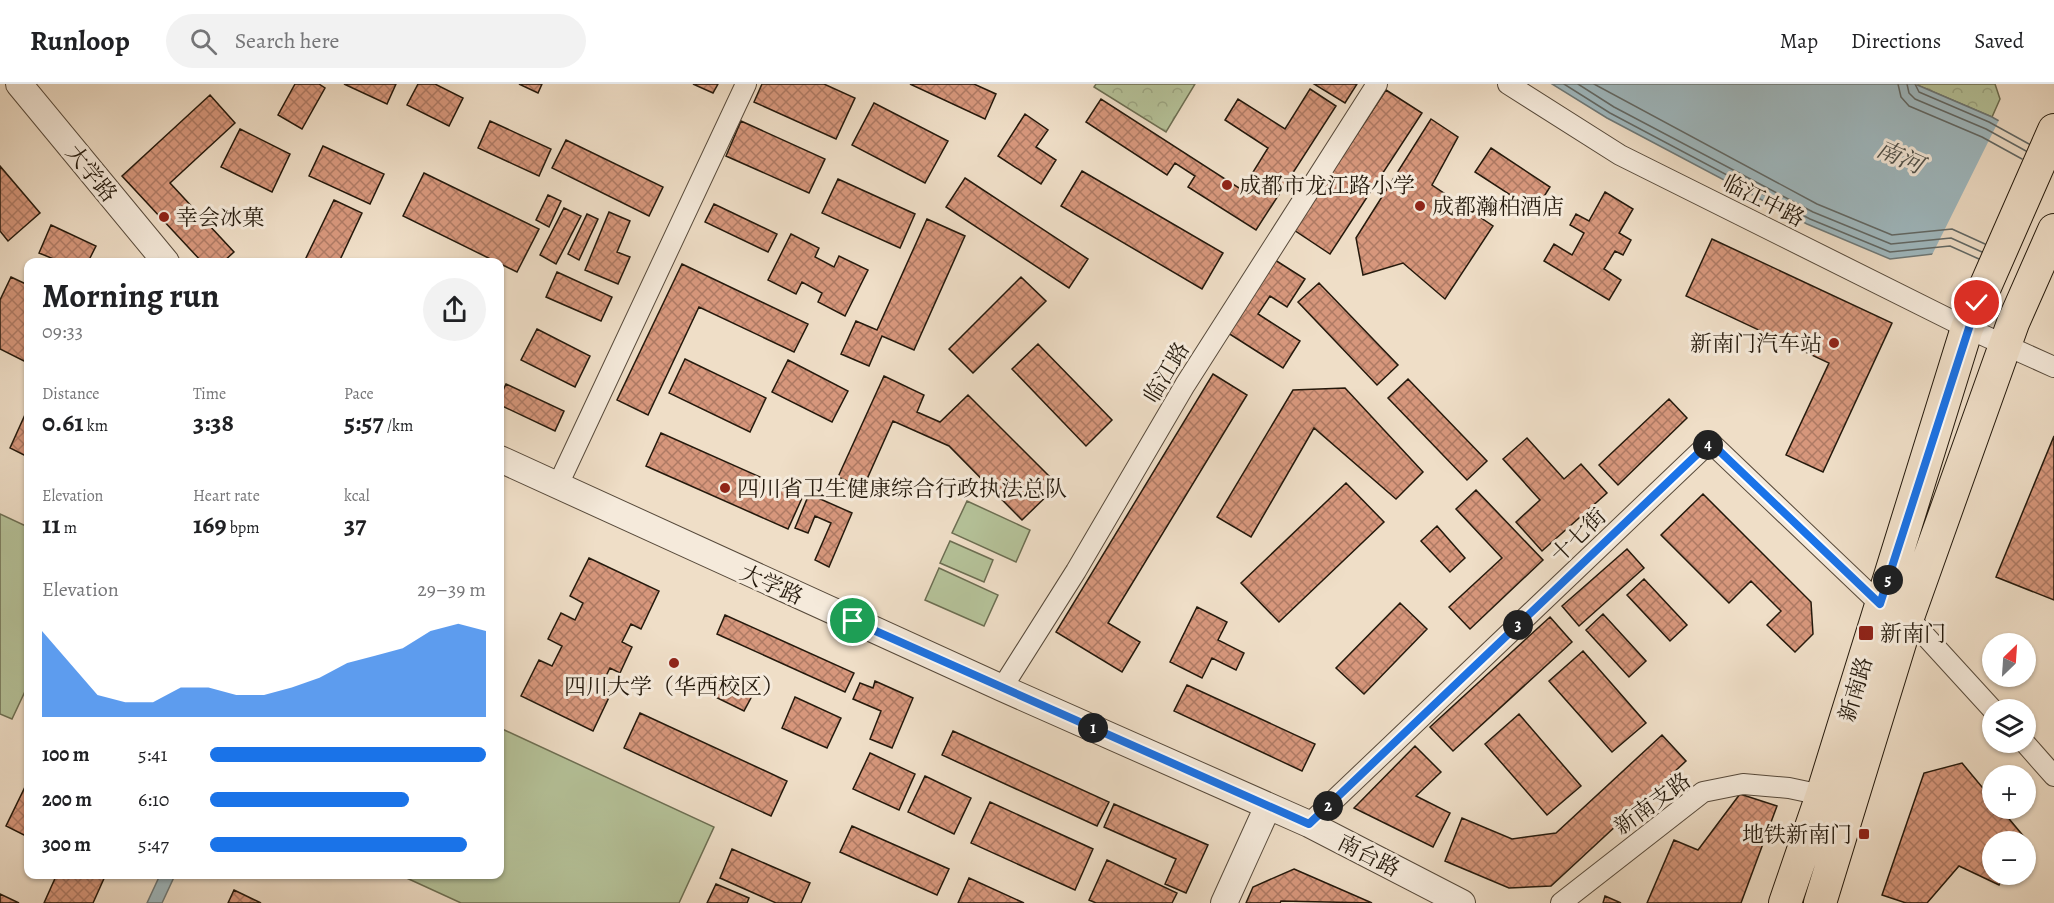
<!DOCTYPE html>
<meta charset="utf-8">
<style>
:root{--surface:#fff;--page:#f2f2f2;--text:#202124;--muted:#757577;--line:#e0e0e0;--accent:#1a73e8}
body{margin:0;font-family:Alegreya,"Noto Serif SC",serif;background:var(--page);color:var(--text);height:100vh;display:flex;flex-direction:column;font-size:22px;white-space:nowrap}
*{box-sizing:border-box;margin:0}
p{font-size:20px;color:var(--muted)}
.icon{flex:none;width:33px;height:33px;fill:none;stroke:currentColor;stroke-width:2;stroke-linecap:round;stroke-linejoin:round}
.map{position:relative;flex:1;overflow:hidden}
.sheet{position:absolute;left:24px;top:174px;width:480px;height:621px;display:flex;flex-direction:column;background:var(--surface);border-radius:12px;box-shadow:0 2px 4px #0004}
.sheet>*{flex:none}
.needle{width:39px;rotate:25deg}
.controls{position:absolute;left:1982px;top:549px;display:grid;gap:12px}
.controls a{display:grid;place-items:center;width:54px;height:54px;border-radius:50%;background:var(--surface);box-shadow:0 2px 4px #0004;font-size:30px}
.pin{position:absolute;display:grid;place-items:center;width:51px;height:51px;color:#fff;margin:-26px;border:3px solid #fff;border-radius:50%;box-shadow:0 2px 6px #0007}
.km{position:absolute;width:30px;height:30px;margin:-15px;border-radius:50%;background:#222;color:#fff;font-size:16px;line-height:30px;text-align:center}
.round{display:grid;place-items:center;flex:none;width:63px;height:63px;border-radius:32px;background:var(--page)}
.overview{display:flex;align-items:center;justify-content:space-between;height:102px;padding:0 18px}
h1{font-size:33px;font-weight:600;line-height:45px}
.figures{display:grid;grid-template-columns:repeat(3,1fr);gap:9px;height:102px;padding:6px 18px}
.figures div{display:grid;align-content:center}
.figures b{font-size:26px;font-weight:600}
.figures small{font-size:16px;font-weight:400}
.figures p{font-size:16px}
.chart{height:168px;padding:12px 18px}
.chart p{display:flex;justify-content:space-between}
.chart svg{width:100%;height:108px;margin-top:6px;fill:var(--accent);opacity:.7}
ul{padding:0 18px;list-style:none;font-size:20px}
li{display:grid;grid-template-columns:96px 72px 1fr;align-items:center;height:45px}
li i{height:15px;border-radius:8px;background:var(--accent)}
header{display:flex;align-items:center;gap:36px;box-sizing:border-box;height:84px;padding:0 30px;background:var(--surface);border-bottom:2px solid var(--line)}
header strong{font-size:28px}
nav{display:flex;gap:33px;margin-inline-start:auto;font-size:21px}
.search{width:420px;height:54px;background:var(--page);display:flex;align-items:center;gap:15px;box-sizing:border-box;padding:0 21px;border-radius:33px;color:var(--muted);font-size:22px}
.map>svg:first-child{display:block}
.grass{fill:#b5c299;stroke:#6c6e52;stroke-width:1.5}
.park{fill:url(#park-crowns);stroke:#6c6e52;stroke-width:1.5}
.water{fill:#9fb9c0;stroke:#6e7978;stroke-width:1.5}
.pier{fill:#efdec7}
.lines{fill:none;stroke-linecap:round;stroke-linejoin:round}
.shore{stroke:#626966;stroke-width:1.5}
.building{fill:url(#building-cross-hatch);stroke:#24190c;stroke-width:1.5}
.minor-casing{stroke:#574a3b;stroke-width:22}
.tertiary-casing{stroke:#574a3b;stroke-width:28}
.primary-casing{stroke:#24190c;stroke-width:34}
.minor{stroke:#f5eadb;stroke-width:20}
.tertiary{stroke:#f5eadb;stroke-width:26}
.primary{stroke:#efdec7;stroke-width:32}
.route-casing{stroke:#fff;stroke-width:12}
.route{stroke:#1a73e8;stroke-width:8}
.poi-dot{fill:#8f2418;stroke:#f5eadb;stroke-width:2}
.labels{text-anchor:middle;stroke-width:6;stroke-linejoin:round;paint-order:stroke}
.street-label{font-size:22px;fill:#24190c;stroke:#f5eadb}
.poi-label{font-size:22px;fill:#24190c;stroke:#f5eadb;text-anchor:start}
.water-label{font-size:24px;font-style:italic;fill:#4f514b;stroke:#f5eadb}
</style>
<header>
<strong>Runloop</strong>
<div class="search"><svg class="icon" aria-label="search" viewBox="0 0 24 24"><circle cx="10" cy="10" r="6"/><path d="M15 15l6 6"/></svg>Search here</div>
<nav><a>Map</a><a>Directions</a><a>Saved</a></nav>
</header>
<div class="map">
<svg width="2054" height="819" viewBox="0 0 2054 819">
<defs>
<pattern id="park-crowns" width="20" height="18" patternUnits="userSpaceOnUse" patternTransform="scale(1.5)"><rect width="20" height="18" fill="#b5c299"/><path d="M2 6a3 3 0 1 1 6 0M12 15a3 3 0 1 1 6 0" fill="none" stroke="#9ca683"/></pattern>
<pattern id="building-cross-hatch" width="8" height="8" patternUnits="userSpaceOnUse" patternTransform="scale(1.5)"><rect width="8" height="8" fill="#d7977c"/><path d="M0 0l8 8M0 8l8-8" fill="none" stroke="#ae7a64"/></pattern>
</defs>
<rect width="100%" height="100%" fill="#efdec7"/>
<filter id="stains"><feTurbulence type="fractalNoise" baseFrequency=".00333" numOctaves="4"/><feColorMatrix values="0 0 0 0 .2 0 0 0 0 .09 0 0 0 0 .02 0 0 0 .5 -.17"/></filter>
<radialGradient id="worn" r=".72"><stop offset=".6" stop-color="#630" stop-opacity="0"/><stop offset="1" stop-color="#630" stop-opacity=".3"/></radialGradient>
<!-- grass -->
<path class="grass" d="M 967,417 L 1030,446 L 1016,478 L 952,449 Z
M 0,430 L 28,443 L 28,601 L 12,635 L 0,630 Z
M 950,457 L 993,476 L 984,498 L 940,479 Z
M 939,484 L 998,511 L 984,542 L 925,516 Z
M 500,644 L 714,743 L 679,819 L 461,819 L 400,791 L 500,790 Z"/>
<!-- park -->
<path class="park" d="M 1096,0 L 1195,0 L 1166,48 L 1094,3 Z
M 1915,0 L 1995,0 L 2000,15 L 1992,33 Z"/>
<!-- water -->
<path class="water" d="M 1552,0 L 1915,0 L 1992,33 L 2054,68 L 1950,168 L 1890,175 L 1807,140 L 1607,34 Z
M 160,791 L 175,791 L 162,819 L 147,819 Z"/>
<!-- pier -->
<path class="pier" d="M 2000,34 L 2054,64 L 2054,220 L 1949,171 L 1931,173 Z"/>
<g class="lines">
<!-- shore -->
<path class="shore" d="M 1564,0 L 1610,29 L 1810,135 L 1890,168 L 1950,162 L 1979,175
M 1578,0 L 1614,23 L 1813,128 L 1891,160 L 1951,154 L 1982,168
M 1594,0 L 1817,120 L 1892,151 L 1952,145 L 1985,160
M 1898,0 L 1901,13 L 1909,22 L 1982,53 L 2022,75
M 1907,0 L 1909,9 L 1915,15 L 1986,45 L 2026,67
M 1915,0 L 1919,8 L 1989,38 L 2029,60"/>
</g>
<!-- building -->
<path class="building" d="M 295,0 L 319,0 L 325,4 L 302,45 L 278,31 Z
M 344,0 L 396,0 L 387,20 Z
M 418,0 L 435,0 L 463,14 L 449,42 L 407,21 Z
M 519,0 L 542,0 L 538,9 Z
M 693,0 L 718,0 L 713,9 Z
M 762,0 L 824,0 L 855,14 L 836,55 L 754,18 Z
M 910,0 L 974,0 L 996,10 L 985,35 Z
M 1314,0 L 1357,0 L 1345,19 Z
M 1310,5 L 1336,22 L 1256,146 L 1188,103 L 1195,92 L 1175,79 L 1167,91 L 1086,38 L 1101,15 L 1242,106 L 1268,64 L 1225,36 L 1238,15 L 1285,45 Z
M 1386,6 L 1422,29 L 1330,170 L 1294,146 Z
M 210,11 L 235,39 L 170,99 L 234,168 L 223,178 L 202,178 L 122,92 Z
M 874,19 L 948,57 L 925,99 L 852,61 Z
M 1025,30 L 1048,46 L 1036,63 L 1056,76 L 1041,100 L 998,72 Z
M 1431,35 L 1458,53 L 1432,101 L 1493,142 L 1445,215 L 1403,179 L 1363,191 L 1356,154 Z
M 490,37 L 551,65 L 539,92 L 478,64 Z
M 741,37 L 825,75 L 809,109 L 726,72 Z
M 240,45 L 290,70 L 272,108 L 221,83 Z
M 566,56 L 663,103 L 649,132 L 552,84 Z
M 323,62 L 384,90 L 370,120 L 309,92 Z
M 1491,64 L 1550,103 L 1535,127 L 1475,88 Z
M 0,82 L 40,129 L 8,157 L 0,147 Z
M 1082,87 L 1223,169 L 1202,205 L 1061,122 Z
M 424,89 L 539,145 L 517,188 L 403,132 Z
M 965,94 L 1088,175 L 1069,204 L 946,123 Z
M 838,95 L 915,130 L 900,164 L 822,129 Z
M 1605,108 L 1633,125 L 1619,149 L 1631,156 L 1623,171 L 1615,167 L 1604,185 L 1621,196 L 1609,216 L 1544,177 L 1554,160 L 1572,171 L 1584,149 L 1570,141 L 1576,130 L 1589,137 Z
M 548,111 L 561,117 L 549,143 L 536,136 Z
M 334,116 L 362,129 L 339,178 L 304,178 Z
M 714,120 L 777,150 L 768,168 L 705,138 Z
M 564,124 L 581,132 L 556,180 L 540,171 Z
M 609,128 L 630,137 L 617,168 L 630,173 L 618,200 L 585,186 Z
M 587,130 L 598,135 L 579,176 L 568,170 Z
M 927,135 L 965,152 L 914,266 L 882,252 L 869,282 L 841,270 L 856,237 L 877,246 Z
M 51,141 L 96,162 L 88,178 L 61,178 L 39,169 Z
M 791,150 L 819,164 L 815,173 L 834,183 L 839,172 L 868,186 L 845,232 L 818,218 L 822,209 L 802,198 L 796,210 L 768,196 Z
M 1712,155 L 1892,239 L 1823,388 L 1786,371 L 1829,279 L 1686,212 Z
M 1275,176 L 1305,195 L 1287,223 L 1270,212 L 1258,230 L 1300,257 L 1283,284 L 1228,249 Z
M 682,180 L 808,240 L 794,268 L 699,223 L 648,331 L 617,316 Z
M 557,188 L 612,213 L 601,237 L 546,213 Z
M 11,193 L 28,201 L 28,279 L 0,265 L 0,216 Z
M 1021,193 L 1046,217 L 973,289 L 949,265 Z
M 1319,199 L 1398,281 L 1377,301 L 1298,218 Z
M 537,245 L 590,272 L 575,303 L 521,276 Z
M 1038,260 L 1112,336 L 1086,362 L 1012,285 Z
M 685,275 L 766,314 L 750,348 L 669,309 Z
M 788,276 L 848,307 L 832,338 L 772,308 Z
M 1213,290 L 1247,311 L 1108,539 L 1140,558 L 1122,588 L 1056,548 Z
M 884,292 L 924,311 L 917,328 L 940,338 L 968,311 L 1058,401 L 1022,436 L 949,362 L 893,337 L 863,404 L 838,393 Z
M 1408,295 L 1487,377 L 1467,396 L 1388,314 Z
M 506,300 L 564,327 L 555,347 L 500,321 L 500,313 Z
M 1345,304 L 1423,388 L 1396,415 L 1314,344 L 1251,453 L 1217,433 L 1293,306 Z
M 1669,315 L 1687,334 L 1618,401 L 1599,381 Z
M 28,324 L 28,373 L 10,364 Z
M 661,349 L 803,412 L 788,445 L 646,382 Z
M 2054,352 L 2054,516 L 1996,493 Z
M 1527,354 L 1564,395 L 1581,380 L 1607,409 L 1542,467 L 1516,438 L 1540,416 L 1503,375 Z
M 1346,399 L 1384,438 L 1279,538 L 1241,499 Z
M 1476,406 L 1543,476 L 1470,545 L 1449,523 L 1502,474 L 1456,425 Z
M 809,410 L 852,429 L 829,483 L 815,476 L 831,439 L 815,432 L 808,449 L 795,444 Z
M 1703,410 L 1811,518 L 1813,550 L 1795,568 L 1767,541 L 1781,527 L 1751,497 L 1729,519 L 1661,451 Z
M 1437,442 L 1465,474 L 1450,488 L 1421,457 Z
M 1627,465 L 1644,484 L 1579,542 L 1562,522 Z
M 589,474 L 659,507 L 641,545 L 631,540 L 622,558 L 632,563 L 620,589 L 610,584 L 600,604 L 611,609 L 593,647 L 521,612 L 539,576 L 552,582 L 562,562 L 548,555 L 561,529 L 575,536 L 583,519 L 570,512 Z
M 1644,495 L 1687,541 L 1670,557 L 1627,511 Z
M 1400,519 L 1427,545 L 1364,610 L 1336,584 Z
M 1197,523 L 1227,538 L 1218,556 L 1244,569 L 1236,586 L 1212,574 L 1202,594 L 1170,578 Z
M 1603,530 L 1646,577 L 1629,593 L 1586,546 Z
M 725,531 L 854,589 L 845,608 L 717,550 Z
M 1550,533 L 1572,558 L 1453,667 L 1430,643 Z
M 1583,567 L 1646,639 L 1612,668 L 1549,597 Z
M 711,591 L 753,610 L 744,627 L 703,607 Z
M 875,597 L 913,614 L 892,664 L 870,655 L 881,627 L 853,615 L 860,599 L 873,604 Z
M 1187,601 L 1315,660 L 1302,687 L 1174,627 Z
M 795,613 L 841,634 L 827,664 L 782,644 Z
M 640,629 L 787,697 L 771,732 L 624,664 Z
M 1519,630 L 1581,702 L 1547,731 L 1485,660 Z
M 953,647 L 1109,718 L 1097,742 L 942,671 Z
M 1662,651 L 1686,677 L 1551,802 L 1509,804 L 1445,777 L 1462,734 L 1512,755 L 1556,749 Z
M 1415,662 L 1441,688 L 1416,712 L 1450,729 L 1433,763 L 1354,724 Z
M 870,669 L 915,690 L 899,726 L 853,705 Z
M 1962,679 L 1992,715 L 1992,724 L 2000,724 L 2030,760 L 2025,764 L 2025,758 L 1992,758 L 1992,790 L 2004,790 L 1999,801 L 1959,782 L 1927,819 L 1906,819 L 1882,811 L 1924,689 Z
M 925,692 L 971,714 L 954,750 L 908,728 Z
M 25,703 L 28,704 L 28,753 L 6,742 Z
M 1740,710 L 1777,722 L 1741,819 L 1647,819 L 1674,756 L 1698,766 Z
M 990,718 L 1093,765 L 1075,806 L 971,759 Z
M 1114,720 L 1208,761 L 1186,809 L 1165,800 L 1176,775 L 1104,743 Z
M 852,742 L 949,785 L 937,811 L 840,768 Z
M 732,765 L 810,799 L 801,819 L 776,819 L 720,794 Z
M 1107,776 L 1177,809 L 1172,819 L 1096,819 L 1089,816 Z
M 1294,785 L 1372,819 L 1281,817 L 1280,819 L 1246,819 L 1253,803 Z
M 57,790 L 106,790 L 93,819 L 44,819 Z
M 969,794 L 1024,819 L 958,819 Z
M 716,800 L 749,814 L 747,819 L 707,819 Z
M 234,806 L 261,819 L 228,819 Z
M 0,810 L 19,819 L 0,819 Z
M 1605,812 L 1621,819 L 1603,819 Z"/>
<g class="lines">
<!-- minor casing -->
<g class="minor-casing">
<path id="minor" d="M 1508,0 L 1620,71 L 1967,244 L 2054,283
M 557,403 L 746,0
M 1908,533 L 1993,626
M 1002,604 L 1076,487 L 1185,301 L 1377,0
M 2024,658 L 2054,692
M 1309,740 L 1710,358 L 1880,520
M 1561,819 L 1703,708 L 1743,700 L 1789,704 L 1822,711"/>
</g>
<!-- tertiary casing -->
<g class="tertiary-casing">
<path id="tertiary" d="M 19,0 L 166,178
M 500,375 L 1002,604 L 1309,740 L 1462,819
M 1224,819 L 1268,722"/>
</g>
<!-- primary casing -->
<g class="primary-casing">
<path id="primary" d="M 1785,819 L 1822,711 L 1967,244 L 2054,46
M 1820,819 L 1908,533 L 2013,239 L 2054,146"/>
</g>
<!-- minor -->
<use href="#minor" class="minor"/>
<!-- tertiary -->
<use href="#tertiary" class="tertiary"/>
<!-- primary -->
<use href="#primary" class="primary"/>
</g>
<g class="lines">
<!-- route casing -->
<g class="route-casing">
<path id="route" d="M 853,537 L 1309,740 L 1710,358 L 1880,520 L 1977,219"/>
</g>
<!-- route -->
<use href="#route" class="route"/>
</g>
<!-- markers -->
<g class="poi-dot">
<circle cx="1227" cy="101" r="6"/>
<circle cx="1420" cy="122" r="6"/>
<circle cx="164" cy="133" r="6"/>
<circle cx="1834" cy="259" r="6"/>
<circle cx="725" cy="404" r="6"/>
<rect x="1858" y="541" width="16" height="16" rx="3"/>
<circle cx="674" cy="579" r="6"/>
<rect x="1858" y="744" width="12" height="12" rx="3"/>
</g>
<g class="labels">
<!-- street labels -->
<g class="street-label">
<text transform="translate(92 89) rotate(51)" y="8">大学路</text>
<text transform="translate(1764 116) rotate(27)" y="8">临江中路</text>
<text transform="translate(1166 288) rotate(-59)" y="8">临江路</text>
<text transform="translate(1578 451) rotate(-44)" y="8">十七街</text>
<text transform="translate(772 500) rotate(24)" y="8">大学路</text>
<text transform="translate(1855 605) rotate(-73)" y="8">新南路</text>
<text transform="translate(1652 719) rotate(-36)" y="8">新南支路</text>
<text transform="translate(1369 771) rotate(27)" y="8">南台路</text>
</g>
<!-- poi labels -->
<g class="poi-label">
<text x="1239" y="109">成都市龙江路小学</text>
<text x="1432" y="130">成都瀚柏酒店</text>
<text x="176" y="141">幸会冰菓</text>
<text x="1822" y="267" text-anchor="end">新南门汽车站</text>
<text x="737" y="412">四川省卫生健康综合行政执法总队</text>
<text x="1880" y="557">新南门</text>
<text x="674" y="610" text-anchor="middle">四川大学（华西校区）</text>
<text x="1852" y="758" text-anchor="end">地铁新南门</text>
</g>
<!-- water labels -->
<g class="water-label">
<text transform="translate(1900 73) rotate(24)" y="8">南河</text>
</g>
</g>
<rect width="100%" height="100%" filter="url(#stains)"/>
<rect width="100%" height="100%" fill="url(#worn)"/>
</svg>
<div class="controls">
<a><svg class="needle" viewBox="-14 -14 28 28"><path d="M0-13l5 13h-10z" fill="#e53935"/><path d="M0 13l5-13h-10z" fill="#757577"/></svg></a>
<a><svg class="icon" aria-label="layers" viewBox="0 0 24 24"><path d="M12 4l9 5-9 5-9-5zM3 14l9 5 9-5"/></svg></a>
<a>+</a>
<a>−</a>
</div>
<div class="pin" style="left:853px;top:537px;background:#1e9e55"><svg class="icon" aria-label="arrive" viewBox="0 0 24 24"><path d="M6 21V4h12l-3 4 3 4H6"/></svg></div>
<div class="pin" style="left:1977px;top:219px;background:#d93025"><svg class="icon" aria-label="check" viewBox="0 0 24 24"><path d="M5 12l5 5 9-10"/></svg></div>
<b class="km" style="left:1093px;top:644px">1</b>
<b class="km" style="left:1328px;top:722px">2</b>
<b class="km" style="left:1518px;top:541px">3</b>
<b class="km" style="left:1708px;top:361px">4</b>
<b class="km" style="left:1888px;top:496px">5</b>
<section class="sheet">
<div class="overview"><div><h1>Morning run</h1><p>09:33</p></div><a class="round"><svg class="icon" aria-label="share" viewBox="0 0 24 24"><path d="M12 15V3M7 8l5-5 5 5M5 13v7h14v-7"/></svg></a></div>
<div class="figures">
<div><p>Distance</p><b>0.61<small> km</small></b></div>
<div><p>Time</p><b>3:38</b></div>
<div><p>Pace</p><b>5:57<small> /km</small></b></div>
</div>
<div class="figures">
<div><p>Elevation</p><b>11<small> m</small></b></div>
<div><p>Heart rate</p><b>169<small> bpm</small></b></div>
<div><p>kcal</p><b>37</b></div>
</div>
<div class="chart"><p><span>Elevation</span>29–39 m</p>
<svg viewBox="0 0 160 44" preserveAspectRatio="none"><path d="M0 44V9L10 22L20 35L30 38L40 38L50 32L60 32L70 35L80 35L90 32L100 28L110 22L120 19L130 16L140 9L150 6L160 9V44z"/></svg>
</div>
<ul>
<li><b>100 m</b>5:41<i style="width:100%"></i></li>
<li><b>200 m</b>6:10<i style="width:72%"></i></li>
<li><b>300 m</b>5:47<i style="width:93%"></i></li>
</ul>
</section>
</div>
